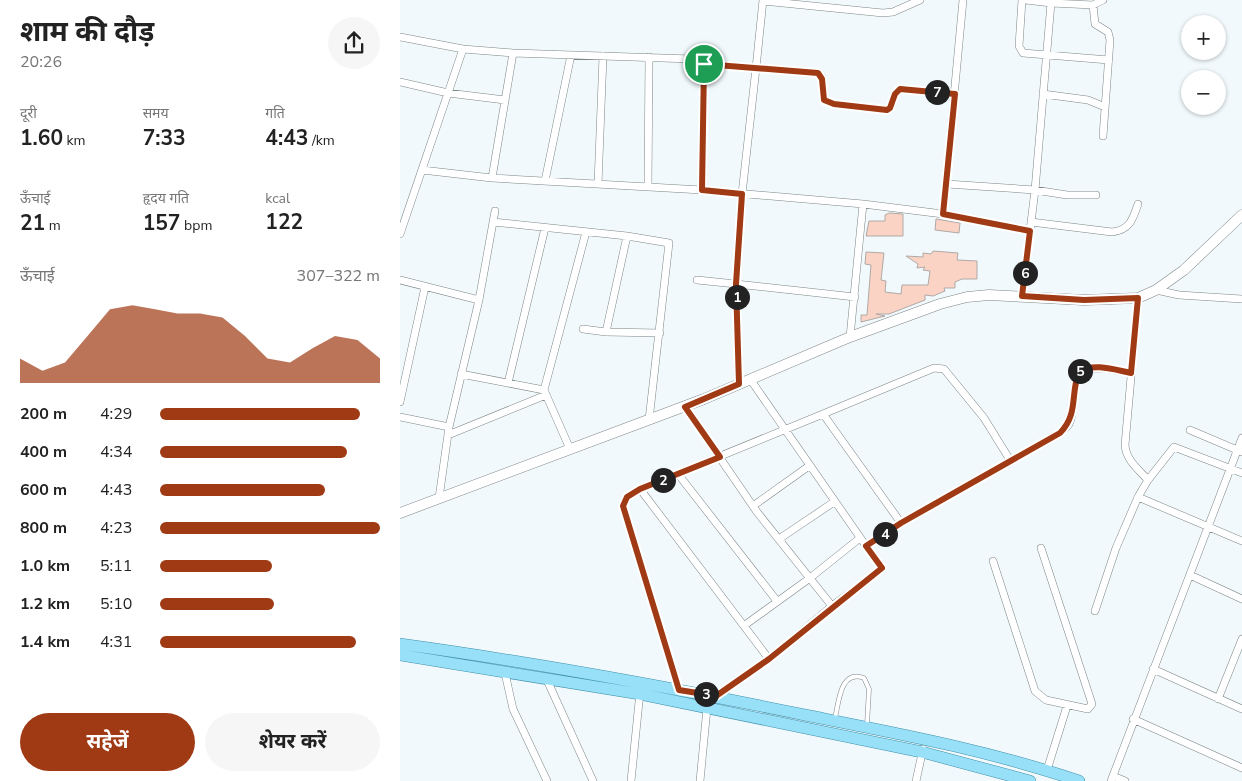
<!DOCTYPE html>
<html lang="hi">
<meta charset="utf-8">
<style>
:root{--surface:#fff;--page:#f6f6f6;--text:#222;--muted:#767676;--accent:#a03a14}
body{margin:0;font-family:"Nunito Sans","Noto Sans Devanagari",sans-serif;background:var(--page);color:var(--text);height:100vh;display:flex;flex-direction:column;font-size:19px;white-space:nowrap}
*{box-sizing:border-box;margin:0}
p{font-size:16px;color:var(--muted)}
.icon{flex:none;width:28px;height:28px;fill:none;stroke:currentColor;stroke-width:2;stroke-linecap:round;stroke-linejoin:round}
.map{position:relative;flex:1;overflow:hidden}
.details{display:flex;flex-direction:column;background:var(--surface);width:400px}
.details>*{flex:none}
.tools{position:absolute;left:781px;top:15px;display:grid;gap:10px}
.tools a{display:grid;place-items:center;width:45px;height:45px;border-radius:50%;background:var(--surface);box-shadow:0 1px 4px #0004;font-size:25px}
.pin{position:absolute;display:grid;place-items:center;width:42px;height:42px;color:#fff;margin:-21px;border:2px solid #fff;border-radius:50%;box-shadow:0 1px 5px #0007}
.km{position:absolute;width:25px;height:25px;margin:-12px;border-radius:50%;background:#222;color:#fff;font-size:14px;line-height:25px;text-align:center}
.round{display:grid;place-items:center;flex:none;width:52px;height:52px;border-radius:26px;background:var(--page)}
.headline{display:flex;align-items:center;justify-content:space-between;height:85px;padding:0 20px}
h1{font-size:28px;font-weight:700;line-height:38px}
.figures{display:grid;grid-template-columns:repeat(3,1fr);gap:8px;height:85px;padding:5px 20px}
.figures div{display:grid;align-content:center}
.figures b{font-size:21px;font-weight:700}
.figures small{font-size:14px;font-weight:400}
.figures p{font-size:14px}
.chart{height:140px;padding:10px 20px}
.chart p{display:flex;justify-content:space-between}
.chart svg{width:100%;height:90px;margin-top:5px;fill:var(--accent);opacity:.7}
.cta{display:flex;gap:10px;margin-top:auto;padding:10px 20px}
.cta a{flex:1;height:58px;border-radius:30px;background:var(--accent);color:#fff;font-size:20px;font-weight:700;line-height:58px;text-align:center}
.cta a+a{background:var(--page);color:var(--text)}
ul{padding:0 20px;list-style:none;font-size:16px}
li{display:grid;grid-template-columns:80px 60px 1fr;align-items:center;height:38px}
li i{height:12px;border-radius:6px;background:var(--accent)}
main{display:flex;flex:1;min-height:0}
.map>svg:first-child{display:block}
.building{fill:#fbd3c5;stroke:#b0a9a6}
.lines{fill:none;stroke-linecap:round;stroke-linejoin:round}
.lane-casing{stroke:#7e8587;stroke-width:5}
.street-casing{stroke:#7e8587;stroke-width:8}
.secondary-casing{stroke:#7e8587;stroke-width:11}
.primary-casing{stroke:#4090aa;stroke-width:12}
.lane{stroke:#fff;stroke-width:4}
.street{stroke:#fff;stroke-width:7}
.secondary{stroke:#fff;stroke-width:10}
.primary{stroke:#98e0f8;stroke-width:11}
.route-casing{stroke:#fff;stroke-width:10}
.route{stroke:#a03a14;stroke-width:6}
</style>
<main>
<section class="details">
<div class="headline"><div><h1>शाम की दौड़</h1><p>20:26</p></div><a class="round"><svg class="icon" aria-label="share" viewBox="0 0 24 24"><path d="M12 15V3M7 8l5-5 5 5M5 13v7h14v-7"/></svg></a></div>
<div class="figures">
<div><p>दूरी</p><b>1.60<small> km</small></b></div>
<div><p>समय</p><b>7:33</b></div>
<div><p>गति</p><b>4:43<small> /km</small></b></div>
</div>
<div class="figures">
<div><p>ऊँचाई</p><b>21<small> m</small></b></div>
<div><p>हृदय गति</p><b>157<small> bpm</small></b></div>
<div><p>kcal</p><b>122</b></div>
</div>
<div class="chart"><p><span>ऊँचाई</span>307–322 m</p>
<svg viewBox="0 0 160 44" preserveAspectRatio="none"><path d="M0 44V32L10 38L20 34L30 21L40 8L50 6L60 8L70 10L80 10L90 12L100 21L110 32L120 34L130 27L140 21L150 23L160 32V44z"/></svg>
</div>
<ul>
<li><b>200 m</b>4:29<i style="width:91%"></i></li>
<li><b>400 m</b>4:34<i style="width:85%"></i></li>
<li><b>600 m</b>4:43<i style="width:75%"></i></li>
<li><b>800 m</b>4:23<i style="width:100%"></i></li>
<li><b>1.0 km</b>5:11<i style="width:51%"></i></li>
<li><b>1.2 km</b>5:10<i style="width:52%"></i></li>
<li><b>1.4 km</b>4:31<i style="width:89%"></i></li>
</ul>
<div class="cta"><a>सहेजें</a><a>शेयर करें</a></div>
</section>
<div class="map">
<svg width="842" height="781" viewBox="0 0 842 781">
<rect width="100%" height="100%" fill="#f1f9fc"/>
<!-- building -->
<path class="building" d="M 489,213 L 503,214 L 503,236 L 466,236 L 469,221 L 485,221 L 485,215 Z
M 536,219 L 560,223 L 559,233 L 535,230 Z
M 533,251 L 558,253 L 557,260 L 577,261 L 577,279 L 562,279 L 555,282 L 555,288 L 544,288 L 545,291 L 533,296 L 525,295 L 525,300 L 489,314 L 476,314 L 485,316 L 461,322 L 461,315 L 467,315 L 471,265 L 465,264 L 466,252 L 484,253 L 481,280 L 486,281 L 485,292 L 501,294 L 502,285 L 528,285 L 530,271 L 523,270 L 525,267 L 517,268 L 518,264 L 506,256 L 523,257 L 523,253 L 531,254 Z"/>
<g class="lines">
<!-- lane casing -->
<g class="lane-casing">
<path id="lane" d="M 435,718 C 439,702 440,669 464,678 L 469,689 L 467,725"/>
</g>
<!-- street casing -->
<g class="street-casing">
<path id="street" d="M 622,0 L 619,46 L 623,53 L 709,60
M 363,1 L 483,13 L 493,12 L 520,0
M 651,3 L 693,5 L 703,0
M 693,5 L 695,24 L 708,32 L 710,40 L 703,136
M 0,37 L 63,49 L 0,234
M 63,49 L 113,53 L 292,59 L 304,64 L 356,68 L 363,0
M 113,53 L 92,178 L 302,190
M 304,64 L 302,190 L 463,204 L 450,337
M 0,82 L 48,93 L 105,100
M 643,94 L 688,100 L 705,107
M 22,170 L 92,178
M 145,181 L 171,55
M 198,184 L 203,56
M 547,184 L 635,190 L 667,195 L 696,195
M 248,187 L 249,57
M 463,204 L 543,214 L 630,231
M 543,214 L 563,0
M 93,222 L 227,236 L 269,243 L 249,420
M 631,222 L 712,232 C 730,230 733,219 738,204
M 0,280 L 79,300 L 49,427
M 297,280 L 336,284 L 342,194 L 356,68 L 418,73 L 422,77 L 424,100 L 434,104 L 487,110 L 491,107 L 495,94 L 500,89 L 555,94
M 756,290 L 779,295 L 842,299
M 622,296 L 635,190 L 651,3 L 626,0
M 738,298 L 725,445 C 726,460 738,469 748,480 L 738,497 L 842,541
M 79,300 L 95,211
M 183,329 L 206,332 L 260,333
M 206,332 L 227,236
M 61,374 L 144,390 L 170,449
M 350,379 L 482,569 L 432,606
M 108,383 L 145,228
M 339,384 L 336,284 L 455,297
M 144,390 L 186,232
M 0,402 L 25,287
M 285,407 L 357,512 L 432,606 L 369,659 L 316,696
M 423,414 L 534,368 L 544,369 L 584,418 L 610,460
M 0,417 L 49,427 L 39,498
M 790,430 L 842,452
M 48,435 L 146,395
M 278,474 L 377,601
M 748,480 L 774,447 L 842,473
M 240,489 L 369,659
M 353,506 L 409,466
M 501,523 L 660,433 C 663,430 667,427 669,424 C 677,410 670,378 682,369 L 703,368 L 731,373
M 379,539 L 434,502
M 593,561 L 635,691 L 646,700 L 688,709 L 692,704 L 641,548
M 790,575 L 842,599
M 695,611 L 716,548 L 738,497
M 345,625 L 410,578 L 460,538
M 753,669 L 842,709
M 105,673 L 113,709 L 147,781
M 147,680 L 193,781
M 279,690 L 223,506 L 227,497 L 240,489 L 423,414 L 501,523 L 466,546
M 818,699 L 842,639
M 733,719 L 842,768
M 647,770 L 667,706
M 713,776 L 725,781
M 231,781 L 240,692
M 300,781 L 307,708
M 516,781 L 523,749
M 711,781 L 842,438"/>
</g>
<!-- secondary casing -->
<g class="secondary-casing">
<path id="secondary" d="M 0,513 L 304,399 L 450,337 L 540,304 L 567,297 L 589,295 L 684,300 L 738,298 L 756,290 L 784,270 L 842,215"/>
</g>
<!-- primary casing -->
<g class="primary-casing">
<path id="primary" d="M 0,644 C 138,663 274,688 410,716 C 501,734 591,751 679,781
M 0,655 L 240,694 L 522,752 L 630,781"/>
</g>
<!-- lane -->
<use href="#lane" class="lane"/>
<!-- street -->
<use href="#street" class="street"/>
<!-- secondary -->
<use href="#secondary" class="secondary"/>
<!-- primary -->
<use href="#primary" class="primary"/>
</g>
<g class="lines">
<!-- route casing -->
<g class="route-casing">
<path id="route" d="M 304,64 L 418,73 L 422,79 L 424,100 L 434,104 L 487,110 L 490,108 L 495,94 L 500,89 L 555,94 L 543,214 L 630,231 L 622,296 L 684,300 L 738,298 L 731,373 C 716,370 693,362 679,372 C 670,394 679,413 660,433 L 501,523 L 466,546 L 482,568 L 369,659 L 316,696 L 279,690 L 223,506 L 227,497 L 240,489 L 320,457 L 285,407 L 339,384 L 336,284 L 342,194 L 302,190 Z"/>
</g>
<!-- route -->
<use href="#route" class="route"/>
</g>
</svg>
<div class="tools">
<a>+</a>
<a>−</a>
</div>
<div class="pin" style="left:304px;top:64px;background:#1e9e55"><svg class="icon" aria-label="arrive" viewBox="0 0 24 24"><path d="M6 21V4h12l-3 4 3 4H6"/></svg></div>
<b class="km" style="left:337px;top:297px">1</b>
<b class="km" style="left:263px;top:480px">2</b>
<b class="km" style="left:306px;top:694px">3</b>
<b class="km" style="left:485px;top:534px">4</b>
<b class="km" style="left:680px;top:371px">5</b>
<b class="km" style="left:625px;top:273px">6</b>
<b class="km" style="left:537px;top:92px">7</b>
</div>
</main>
